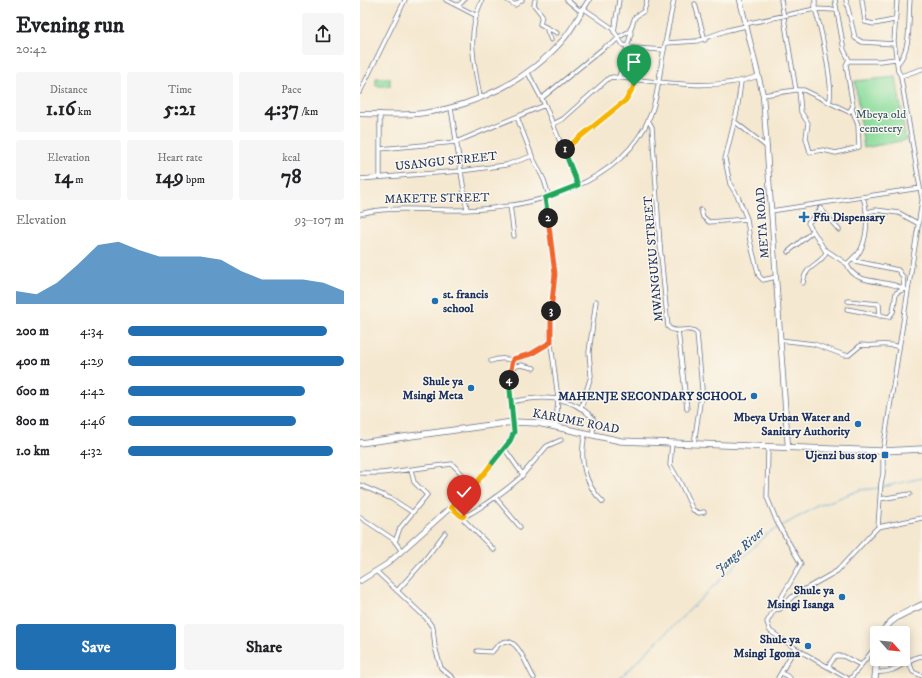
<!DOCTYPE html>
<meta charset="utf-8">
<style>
:root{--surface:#fff;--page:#f6f6f6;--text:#202124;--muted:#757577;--accent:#1f6fb2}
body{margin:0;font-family:"IM FELL DW Pica",serif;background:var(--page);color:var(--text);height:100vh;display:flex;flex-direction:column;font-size:15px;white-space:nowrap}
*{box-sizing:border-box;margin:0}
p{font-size:13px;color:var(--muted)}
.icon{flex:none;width:22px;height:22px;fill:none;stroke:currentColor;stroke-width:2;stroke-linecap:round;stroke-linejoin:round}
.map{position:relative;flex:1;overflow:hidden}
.side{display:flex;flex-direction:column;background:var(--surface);width:360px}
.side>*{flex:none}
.needle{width:26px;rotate:117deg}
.tools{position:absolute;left:510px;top:626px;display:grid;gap:8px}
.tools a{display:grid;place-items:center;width:40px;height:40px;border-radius:4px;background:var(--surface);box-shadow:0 2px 10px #0003;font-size:20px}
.pin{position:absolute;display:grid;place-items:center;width:34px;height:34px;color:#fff;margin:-41px -17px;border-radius:50% 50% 50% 0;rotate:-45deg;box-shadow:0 0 4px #0007}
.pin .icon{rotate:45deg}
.km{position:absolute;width:20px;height:20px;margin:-10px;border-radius:50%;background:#222;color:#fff;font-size:11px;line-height:20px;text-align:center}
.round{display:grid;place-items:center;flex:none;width:42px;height:42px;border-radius:4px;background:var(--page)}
.summary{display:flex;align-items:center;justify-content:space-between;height:68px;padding:0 16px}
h1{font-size:22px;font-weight:700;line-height:30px}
.stats{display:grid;grid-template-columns:repeat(3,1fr);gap:6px;height:68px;padding:4px 16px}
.stats div{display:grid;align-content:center;border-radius:4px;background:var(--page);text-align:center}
.stats b{font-size:20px;font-weight:700}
.stats small{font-size:11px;font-weight:400}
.stats p{font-size:11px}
.chart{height:112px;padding:8px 16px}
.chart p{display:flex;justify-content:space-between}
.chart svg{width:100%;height:72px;margin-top:4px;fill:var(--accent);opacity:.7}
.button{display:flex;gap:8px;margin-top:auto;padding:8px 16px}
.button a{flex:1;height:46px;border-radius:4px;background:var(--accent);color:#fff;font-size:16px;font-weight:700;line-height:46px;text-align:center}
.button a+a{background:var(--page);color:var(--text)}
ul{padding:0 16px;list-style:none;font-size:13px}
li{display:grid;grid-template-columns:64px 48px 1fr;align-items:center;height:30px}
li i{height:10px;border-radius:5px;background:var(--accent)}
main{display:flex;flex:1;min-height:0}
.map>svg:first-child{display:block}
.green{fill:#8bdd9d;stroke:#53867e}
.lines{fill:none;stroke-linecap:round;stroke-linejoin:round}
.stream{stroke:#5ca9d5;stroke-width:1}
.minor-casing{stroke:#677086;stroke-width:5}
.tertiary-casing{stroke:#677086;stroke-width:6}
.trunk-casing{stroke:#677086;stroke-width:7}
.minor{stroke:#fff;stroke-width:3.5}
.tertiary{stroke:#fff;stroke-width:4.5}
.trunk{stroke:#fff;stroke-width:5.5}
.split-1-casing{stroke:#fff;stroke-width:8}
.split-2-casing{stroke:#fff;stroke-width:8}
.split-3-casing{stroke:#fff;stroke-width:8}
.split-4-casing{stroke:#fff;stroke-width:8}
.split-5-casing{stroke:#fff;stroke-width:8}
.split-6-casing{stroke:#fff;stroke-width:8}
.split-1{stroke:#f5b400;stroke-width:5}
.split-2{stroke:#22a559;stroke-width:5}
.split-3{stroke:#f0652b;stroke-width:5}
.split-4{stroke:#f0652b;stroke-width:5}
.split-5{stroke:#22a559;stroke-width:5}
.split-6{stroke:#f5b400;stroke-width:5}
.poi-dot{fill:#1f6fb2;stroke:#fbf7ec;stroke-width:1.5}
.labels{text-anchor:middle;stroke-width:3;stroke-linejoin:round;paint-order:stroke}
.park-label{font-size:12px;fill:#375a6e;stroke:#fbf7ec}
.street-label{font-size:12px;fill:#1b2f5e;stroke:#fbf7ec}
.poi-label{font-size:12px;font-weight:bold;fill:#1b2f5e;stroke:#fbf7ec;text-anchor:end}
.water-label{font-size:13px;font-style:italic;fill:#325a88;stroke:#fbf7ec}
</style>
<main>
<section class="side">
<div class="summary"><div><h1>Evening run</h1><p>20:42</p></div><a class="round"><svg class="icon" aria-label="share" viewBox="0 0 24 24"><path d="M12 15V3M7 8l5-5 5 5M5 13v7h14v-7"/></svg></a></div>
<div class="stats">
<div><p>Distance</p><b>1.16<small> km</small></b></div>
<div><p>Time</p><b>5:21</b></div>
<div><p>Pace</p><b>4:37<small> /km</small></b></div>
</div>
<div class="stats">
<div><p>Elevation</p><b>14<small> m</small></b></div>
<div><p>Heart rate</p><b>149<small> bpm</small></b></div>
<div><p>kcal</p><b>78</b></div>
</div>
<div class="chart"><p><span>Elevation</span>93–107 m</p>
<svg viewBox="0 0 160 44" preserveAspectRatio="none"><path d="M0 44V36L10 38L20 31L30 20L40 8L50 6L60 11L70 15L80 15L90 15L100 17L110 24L120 29L130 29L140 29L150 31L160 36V44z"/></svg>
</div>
<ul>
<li><b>200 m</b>4:34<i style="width:92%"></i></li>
<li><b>400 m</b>4:29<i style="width:100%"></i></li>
<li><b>600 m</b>4:42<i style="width:82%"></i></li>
<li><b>800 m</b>4:46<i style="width:78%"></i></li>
<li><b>1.0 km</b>4:32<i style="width:95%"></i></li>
</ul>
<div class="button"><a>Save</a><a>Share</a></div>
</section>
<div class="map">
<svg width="562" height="678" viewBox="0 0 562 678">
<rect width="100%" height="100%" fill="#fbf7ec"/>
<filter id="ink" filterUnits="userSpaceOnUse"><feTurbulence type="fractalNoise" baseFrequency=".025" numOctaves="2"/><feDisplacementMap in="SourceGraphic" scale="8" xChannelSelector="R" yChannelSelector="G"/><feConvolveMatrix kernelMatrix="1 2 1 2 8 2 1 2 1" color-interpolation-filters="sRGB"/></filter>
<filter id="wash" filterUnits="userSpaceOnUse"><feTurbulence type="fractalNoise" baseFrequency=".012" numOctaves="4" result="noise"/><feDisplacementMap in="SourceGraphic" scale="16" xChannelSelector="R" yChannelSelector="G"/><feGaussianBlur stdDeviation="0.9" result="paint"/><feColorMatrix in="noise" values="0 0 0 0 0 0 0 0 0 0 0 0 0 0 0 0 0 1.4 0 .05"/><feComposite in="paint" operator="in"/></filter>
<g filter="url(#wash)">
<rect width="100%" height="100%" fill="#f5e8d0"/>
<!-- green -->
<path class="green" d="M 536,77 L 546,140 L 504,148 L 495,81 Z
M 16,78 L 30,78 L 30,86 L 16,86 Z"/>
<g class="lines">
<!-- stream -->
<path class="stream" d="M 522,487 L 562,478
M 260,678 L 407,534 L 458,506 L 500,490 L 519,488"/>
</g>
</g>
<g filter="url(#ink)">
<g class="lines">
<!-- minor casing -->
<g class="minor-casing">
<path id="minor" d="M 86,0 L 115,15
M 147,0 L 155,5 L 162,0
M 175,0 L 174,5 L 182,15 L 180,24 L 197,33
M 207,0 L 219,10 L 223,8 L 252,28 L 263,45 L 274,48 L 304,50
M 421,0 L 436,90
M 455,0 L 455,9 C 460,24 475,91 469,102
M 475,0 L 484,50 L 489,60
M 486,0 L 495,38 L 502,42 L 534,44
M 502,0 L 505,22 L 514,24 L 534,20
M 537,0 L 534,41 L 538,71 L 541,76
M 335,4 L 345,40
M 96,5 L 99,5 L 104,0
M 385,24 L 455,9 L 476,10
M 187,30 L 191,40
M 254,32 L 259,0
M 306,43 L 337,41 L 368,30 L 386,26
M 538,63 C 552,48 548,19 550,0
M 562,69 L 541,76 L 541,78 L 562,199
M 168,73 L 185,105 L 218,185
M 259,77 L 271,33 L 270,29
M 381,82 L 377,111 L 365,159 L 370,184 L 378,197 L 387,219 L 390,241 L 399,276 L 403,280 L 416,277
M 439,90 L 441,112 L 448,123 L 446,138 L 450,152 L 463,150 L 476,153 L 499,147 L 498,125 L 492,109
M 0,92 L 45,0
M 403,95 L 436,90 L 444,90 L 489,112 L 493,106 L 486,65 L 488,61 L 520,61 L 536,59
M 120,97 C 114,63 106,34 122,0
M 182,98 L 246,46 L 252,44 L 259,37 L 270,31 L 275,17 L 284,11 L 287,0
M 91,108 L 107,210
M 20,114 L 20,177
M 157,117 L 172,156 L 184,180 L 189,196
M 288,120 L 292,127 L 300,245 L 308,327 C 316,335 329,325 337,333 L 342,389 L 334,444
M 374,121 L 407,147
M 193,124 L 203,119 L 249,78 L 253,77 C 301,82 352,92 399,76
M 20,149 L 96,142 L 185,105
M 204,150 L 266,100 L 275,80
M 0,179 L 101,171 L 146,165 L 172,156
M 503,197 C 508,212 508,232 502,247 C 500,253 496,254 495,261 L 538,270 L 543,277 L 544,289 L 548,291
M 185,198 L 195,274 L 190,336 L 198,398 L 196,426
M 150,205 L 154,236
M 460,208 L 479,230
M 341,210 L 343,217 L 349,222 L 387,219
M 411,211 L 560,188
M 507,212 L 516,210 L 539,213 L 559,224
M 0,214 C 27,205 75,211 106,210 C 174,207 262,185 290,116 C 299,95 299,72 304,50 C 307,34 310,17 314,0
M 466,250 L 487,264
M 428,252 L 452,232
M 496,255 L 487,264 C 495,287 527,278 544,289
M 443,283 C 445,264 461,266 466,252 L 448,223 L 461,209
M 488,301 L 519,304 L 520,316
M 487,309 L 529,317 L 533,312 L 536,293 L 544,289
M 318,331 L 327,409
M 420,340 L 454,344 L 484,355 L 489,355 L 501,345 C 515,347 526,342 539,347
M 153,359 L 149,379 L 153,422
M 131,361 C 145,356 144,361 156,359 C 169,357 179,348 191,342
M 151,367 L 161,365 L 174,368
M 151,402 C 182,395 210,395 233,418 L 233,435
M 221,408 L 231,376 L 229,352 L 236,301
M 225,434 C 219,459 224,484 243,502
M 312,443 L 310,465 L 320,482 L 333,510 L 339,513 L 344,512
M 408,448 L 407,497 L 417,522 L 441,564 L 414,610
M 0,473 L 22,473 L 92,464 L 114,486
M 163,474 L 187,446 L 201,440
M 0,485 L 32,499 L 52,512
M 135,497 L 160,527
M 520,499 L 550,494
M 91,507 L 134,550
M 0,517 L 33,539 L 41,550
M 102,517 C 114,514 153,485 163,475 L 144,448
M 518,527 L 521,483 L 523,474 L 523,451 L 562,201
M 35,542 L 40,528 L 67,495 L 54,482 L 51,470
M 16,571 L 66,618 L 73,628 L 75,647 L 81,668 L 93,678
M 37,591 L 63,562 L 85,533
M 117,651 L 132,652 C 135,649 137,645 141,643 C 157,633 167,668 174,678
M 549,662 L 553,672 L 562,676
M 468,667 L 475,656 L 483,656 L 501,665
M 516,672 C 539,674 545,658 562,656
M 422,673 L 430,678
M 418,678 L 435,648
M 487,678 L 435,648 L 413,633 L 410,631 L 407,622 L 414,610 L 420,609 L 433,596 L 477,571 L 518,527 L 562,518
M 491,678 L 517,645"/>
</g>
<!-- tertiary casing -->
<g class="tertiary-casing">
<path id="tertiary" d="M 380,0 L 403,95 L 428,447
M 0,114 C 21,114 43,116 64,113 C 116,106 168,80 202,41 C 213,29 220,13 229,0
M 0,581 L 27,564 L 91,507 L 114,486 L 150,441 L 154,432 L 153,422"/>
</g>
<!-- trunk casing -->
<g class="trunk-casing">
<path id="trunk" d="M 0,443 L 153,422 L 178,423 L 261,441 L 523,451 L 562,449
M 522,633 C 531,617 546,613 562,605
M 515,678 L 517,659"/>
</g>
<!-- minor -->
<use href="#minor" class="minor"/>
<!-- tertiary -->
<use href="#tertiary" class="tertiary"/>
<!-- trunk -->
<use href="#trunk" class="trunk"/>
</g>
</g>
<g class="lines" filter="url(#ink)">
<!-- split-1 casing -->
<g class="split-1-casing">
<path id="split-1" d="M 205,149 L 266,100 L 274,86"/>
</g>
<!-- split-2 casing -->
<g class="split-2-casing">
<path id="split-2" d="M 188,218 L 185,198 L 218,185 L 204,150 L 205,149"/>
</g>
<!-- split-3 casing -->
<g class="split-3-casing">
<path id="split-3" d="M 188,218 L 195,274 L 191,311"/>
</g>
<!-- split-4 casing -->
<g class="split-4-casing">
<path id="split-4" d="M 149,380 L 153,359 L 171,354 L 191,342 L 191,311"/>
</g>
<!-- split-5 casing -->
<g class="split-5-casing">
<path id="split-5" d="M 130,466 L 150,441 L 154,432 L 149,380"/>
</g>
<!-- split-6 casing -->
<g class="split-6-casing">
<path id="split-6" d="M 104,516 L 102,517 L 91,507 L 114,486 L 130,466"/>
</g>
<!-- split-1 -->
<use href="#split-1" class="split-1"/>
<!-- split-2 -->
<use href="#split-2" class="split-2"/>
<!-- split-3 -->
<use href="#split-3" class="split-3"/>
<!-- split-4 -->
<use href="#split-4" class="split-4"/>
<!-- split-5 -->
<use href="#split-5" class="split-5"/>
<!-- split-6 -->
<use href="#split-6" class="split-6"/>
</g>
<!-- markers -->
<g class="poi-dot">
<path d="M442 211h4v4h4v4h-4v4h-4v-4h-4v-4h4z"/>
<circle cx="75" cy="301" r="4"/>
<circle cx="111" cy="388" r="4"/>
<circle cx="394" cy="396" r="4"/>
<circle cx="498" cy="424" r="4"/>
<rect x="521" y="451" width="8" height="8" rx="2"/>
<circle cx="482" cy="597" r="4"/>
<circle cx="448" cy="646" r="4"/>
</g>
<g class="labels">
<!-- park labels -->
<g class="park-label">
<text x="521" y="118">Mbeya old<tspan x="521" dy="14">cemetery</tspan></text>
</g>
<!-- street labels -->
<g class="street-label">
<text transform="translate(86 161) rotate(-6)" y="4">USANGU STREET</text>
<text transform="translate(77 198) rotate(-1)" y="4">MAKETE STREET</text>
<text transform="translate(402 223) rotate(-94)" y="4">META ROAD</text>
<text transform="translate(293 259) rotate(-95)" y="4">MWANGUKU STREET</text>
<text transform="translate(216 421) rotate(11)" y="4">KARUME ROAD</text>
</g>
<!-- poi labels -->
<g class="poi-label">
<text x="453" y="221" text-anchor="start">Ffu Dispensary</text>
<text x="83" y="298" text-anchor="start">st. francis<tspan x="83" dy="14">school</tspan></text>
<text x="103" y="385">Shule ya<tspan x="103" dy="14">Msingi Meta</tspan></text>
<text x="386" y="400">MAHENJE SECONDARY SCHOOL</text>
<text x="490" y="421">Mbeya Urban Water and<tspan x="490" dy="14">Sanitary Authority</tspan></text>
<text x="517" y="459">Ujenzi bus stop</text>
<text x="474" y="594">Shule ya<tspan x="474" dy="14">Msingi Isanga</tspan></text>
<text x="440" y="643">Shule ya<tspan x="440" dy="14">Msingi Igoma</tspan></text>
</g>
<!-- water labels -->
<g class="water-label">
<text transform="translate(379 550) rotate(-43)" y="5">Janga River</text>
</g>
</g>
</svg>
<div class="tools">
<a><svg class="needle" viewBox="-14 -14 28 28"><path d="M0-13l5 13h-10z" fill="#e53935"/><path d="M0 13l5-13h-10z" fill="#757577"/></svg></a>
</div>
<div class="pin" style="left:274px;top:86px;background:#1e9e55"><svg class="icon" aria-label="arrive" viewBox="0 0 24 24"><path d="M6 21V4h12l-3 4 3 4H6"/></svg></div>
<div class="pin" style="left:104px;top:516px;background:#d93025"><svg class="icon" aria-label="check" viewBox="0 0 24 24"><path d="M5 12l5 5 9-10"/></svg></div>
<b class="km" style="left:205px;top:149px">1</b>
<b class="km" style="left:188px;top:218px">2</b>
<b class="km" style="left:191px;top:311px">3</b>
<b class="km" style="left:149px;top:380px">4</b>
</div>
</main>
